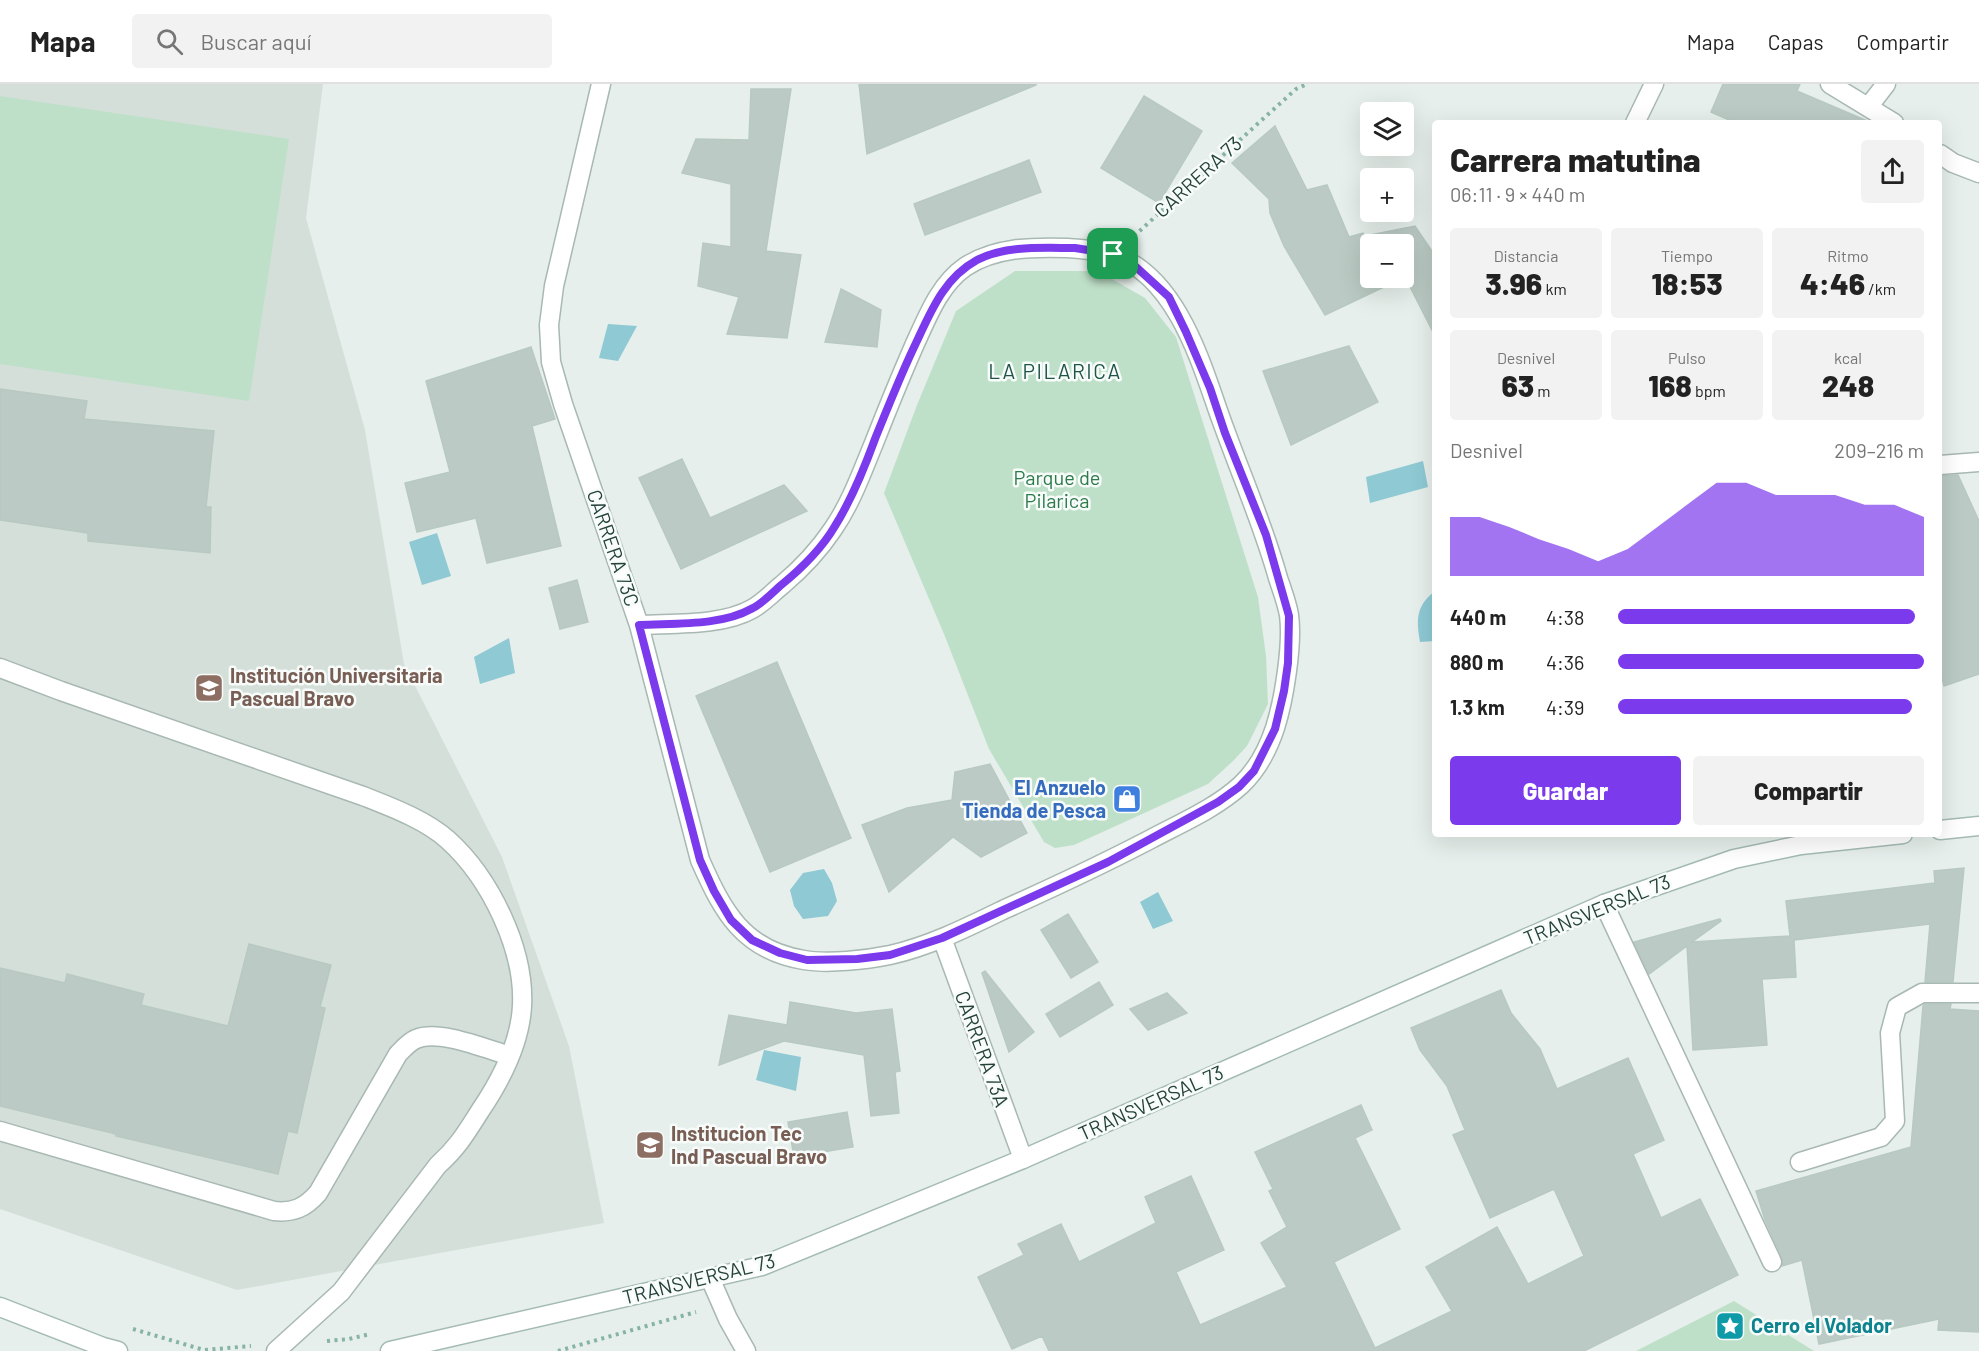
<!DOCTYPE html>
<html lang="es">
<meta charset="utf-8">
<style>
:root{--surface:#fff;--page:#f2f2f2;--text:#222;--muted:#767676;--line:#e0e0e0;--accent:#7c3aed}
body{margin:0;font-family:Barlow,sans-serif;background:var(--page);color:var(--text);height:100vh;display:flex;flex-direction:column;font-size:22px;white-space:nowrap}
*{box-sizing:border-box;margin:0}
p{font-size:20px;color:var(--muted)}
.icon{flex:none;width:33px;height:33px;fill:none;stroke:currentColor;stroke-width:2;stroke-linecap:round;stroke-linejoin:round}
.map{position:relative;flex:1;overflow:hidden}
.panel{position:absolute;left:1432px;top:36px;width:510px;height:717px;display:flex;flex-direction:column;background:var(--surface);border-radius:6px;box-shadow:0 6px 24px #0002}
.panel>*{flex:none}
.fabs{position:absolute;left:1360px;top:18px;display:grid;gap:12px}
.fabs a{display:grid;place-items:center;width:54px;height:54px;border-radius:6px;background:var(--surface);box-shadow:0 6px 24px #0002;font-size:30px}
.pin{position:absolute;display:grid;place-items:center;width:51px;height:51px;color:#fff;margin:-26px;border-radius:12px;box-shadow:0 3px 9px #0006}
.round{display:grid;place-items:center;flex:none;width:63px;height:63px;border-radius:6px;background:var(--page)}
.summary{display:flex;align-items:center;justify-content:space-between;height:102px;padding:0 18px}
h1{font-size:33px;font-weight:800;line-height:45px}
.stats{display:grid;grid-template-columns:repeat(3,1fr);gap:9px;height:102px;padding:6px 18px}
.stats div{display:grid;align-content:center;border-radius:6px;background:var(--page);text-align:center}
.stats b{font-size:30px;font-weight:800}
.stats small{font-size:16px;font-weight:400}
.stats p{font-size:16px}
.chart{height:168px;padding:12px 18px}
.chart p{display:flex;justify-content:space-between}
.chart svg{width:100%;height:108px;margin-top:6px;fill:var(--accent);opacity:.7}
.action{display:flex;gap:12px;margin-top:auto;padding:12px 18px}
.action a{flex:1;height:69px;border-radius:6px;background:var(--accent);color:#fff;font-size:24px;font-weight:800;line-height:69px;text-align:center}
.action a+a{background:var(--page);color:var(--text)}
ul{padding:0 18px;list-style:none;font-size:20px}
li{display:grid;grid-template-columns:96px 72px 1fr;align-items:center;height:45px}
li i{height:15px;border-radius:8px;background:var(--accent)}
header{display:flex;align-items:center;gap:36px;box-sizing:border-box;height:84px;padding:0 30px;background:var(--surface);border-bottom:2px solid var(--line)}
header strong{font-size:28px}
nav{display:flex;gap:33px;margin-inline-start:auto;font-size:21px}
.search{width:420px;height:54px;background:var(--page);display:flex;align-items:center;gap:15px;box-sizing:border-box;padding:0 21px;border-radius:6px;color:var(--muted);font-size:22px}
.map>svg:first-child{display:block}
.built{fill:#d4dfda}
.green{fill:#bfe0c8}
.water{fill:#8ec9d4}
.building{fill:#bbcac4;stroke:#b8c9c2;stroke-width:1.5;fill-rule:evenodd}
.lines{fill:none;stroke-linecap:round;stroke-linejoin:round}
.service-casing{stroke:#a8b8b2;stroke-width:21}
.minor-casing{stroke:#a8b8b2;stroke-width:21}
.tertiary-casing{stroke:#a8b8b2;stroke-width:21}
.secondary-casing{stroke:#a4bbb3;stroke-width:21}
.path{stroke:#86b3a5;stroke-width:4;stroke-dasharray:3 4.5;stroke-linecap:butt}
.service{stroke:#fff;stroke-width:18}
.minor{stroke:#fff;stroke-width:18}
.tertiary{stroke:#fff;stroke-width:18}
.secondary{stroke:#fff;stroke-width:18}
.route-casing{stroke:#fff;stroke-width:12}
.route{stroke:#7c3aed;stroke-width:8}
.labels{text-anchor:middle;stroke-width:5;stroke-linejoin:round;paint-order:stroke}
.street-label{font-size:20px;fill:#24423a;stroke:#f7fbf9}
.park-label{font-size:20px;fill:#2d7a4b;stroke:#f7fbf9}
.education-label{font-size:20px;font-weight:bold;fill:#785e54;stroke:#f7fbf9;text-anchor:start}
.shop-label{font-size:20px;font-weight:bold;fill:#366cbe;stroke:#f7fbf9;text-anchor:end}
.culture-label{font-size:20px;font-weight:bold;fill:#0d838f;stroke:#f7fbf9;text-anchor:start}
.neighbourhood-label{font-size:21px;letter-spacing:1.5px;fill:#1f5548;stroke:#f7fbf9}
</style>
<header>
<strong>Mapa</strong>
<div class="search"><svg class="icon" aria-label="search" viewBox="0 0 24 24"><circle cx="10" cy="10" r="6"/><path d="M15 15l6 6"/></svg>Buscar aquí</div>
<nav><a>Mapa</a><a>Capas</a><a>Compartir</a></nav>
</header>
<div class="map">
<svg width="1979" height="1267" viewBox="0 0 1979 1267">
<rect width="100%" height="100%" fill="#e6efeb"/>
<!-- built -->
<path class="built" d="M 0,0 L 323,0 L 306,134 L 365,346 L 404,580 L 502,773 L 569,962 L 604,1139 L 237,1206 L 0,1125 Z"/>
<!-- green -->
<path class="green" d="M 0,12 L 289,55 L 249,317 L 0,280 Z
M 1015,187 L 1098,187 L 1145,214 L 1176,253 L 1258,513 L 1266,572 L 1268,620 L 1247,662 L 1233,677 L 1208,700 L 1074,761 L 1055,764 L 1044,758 L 989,665 L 944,550 L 884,409 L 917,321 L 956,227 Z
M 1734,1217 L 1814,1267 L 1636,1267 Z"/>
<!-- water -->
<path class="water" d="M 608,240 L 637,242 L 618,277 L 599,274 Z
M 1423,377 L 1428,403 L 1370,419 L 1366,393 Z
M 437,449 L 451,492 L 422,501 L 409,458 Z
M 1435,507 L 1435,557 L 1420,558 C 1416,535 1416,522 1435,507 Z
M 509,554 L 515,589 L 480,600 L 474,573 Z
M 824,785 L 832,799 L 837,817 L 828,832 L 803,835 L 794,822 L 790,806 L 803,789 Z
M 1158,808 L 1173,837 L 1153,845 L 1140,818 Z
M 764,966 L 801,973 L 796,1007 L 756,996 Z"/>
<!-- building -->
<path class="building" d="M 859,0 L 1036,0 L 1036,1 L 867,70 Z
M 1723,0 L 1800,0 L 1797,7 L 1872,39 L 1736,39 L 1711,28 Z
M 751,5 L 791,5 L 766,167 L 801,171 L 787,254 L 727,250 L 739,213 L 698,202 L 703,159 L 731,163 L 731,100 L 682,89 L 696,55 L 749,56 Z
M 1144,12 L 1202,47 L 1159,119 L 1101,84 Z
M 1275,42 L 1307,106 L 1327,101 L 1349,153 L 1363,149 L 1365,152 L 1415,142 L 1436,173 L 1436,254 L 1405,193 L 1325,231 L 1284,162 L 1270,129 L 1269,115 L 1232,79 ZM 1371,160 L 1404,160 L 1404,194 L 1371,194 Z
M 1029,76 L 1041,108 L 925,151 L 914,120 Z
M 841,205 L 881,226 L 877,263 L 825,258 Z
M 1349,262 L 1378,318 L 1291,361 L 1263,287 Z
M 531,263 L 555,335 L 532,342 L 561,462 L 487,479 L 476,434 L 417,448 L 405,399 L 450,388 L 426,297 Z
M 0,305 L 87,317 L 84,335 L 214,347 L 206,423 L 211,423 L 210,469 L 88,457 L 88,449 L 0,436 Z
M 682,375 L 710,434 L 784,401 L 807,427 L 681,485 L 639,394 Z
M 1958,391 L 1979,437 L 1979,590 L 1944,602 L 1940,585 L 1940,392 Z
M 577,496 L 588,538 L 560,545 L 549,504 Z
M 777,578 L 851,754 L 770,788 L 696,612 Z
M 990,680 L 1027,749 L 981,773 L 953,753 L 889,808 L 862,741 L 907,724 L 952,716 L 955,688 Z
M 1964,784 L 1953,898 L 1925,898 L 1930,840 L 1794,856 L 1796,893 L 1762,895 L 1767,961 L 1693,966 L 1687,862 L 1649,890 L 1634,858 L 1720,835 L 1721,837 L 1692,858 L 1790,852 L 1786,817 L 1935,799 L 1934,787 Z
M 1068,830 L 1098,878 L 1071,894 L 1041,846 Z
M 249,860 L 331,881 L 320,923 L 325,924 L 297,1049 L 288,1047 L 278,1090 L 116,1052 L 116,1050 L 0,1022 L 0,884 L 65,899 L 67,890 L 144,910 L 141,921 L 228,942 Z
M 985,887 L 1034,948 L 1009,968 L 982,889 Z
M 1099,898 L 1113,921 L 1060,953 L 1046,930 Z
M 1501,906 L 1511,929 L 1540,965 L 1557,1005 L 1628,974 L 1664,1056 L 1633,1070 L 1661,1134 L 1700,1115 L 1738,1191 L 1584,1267 L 1049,1267 L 1042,1252 L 1012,1265 L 978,1193 L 1024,1171 L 1018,1160 L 1061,1140 L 1079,1178 L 1156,1139 L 1145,1113 L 1191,1092 L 1224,1166 L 1176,1188 L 1200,1241 L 1287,1203 L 1261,1159 L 1287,1143 L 1269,1107 L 1273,1105 L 1255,1068 L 1361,1021 L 1372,1046 L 1355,1054 L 1400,1145 L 1334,1178 L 1375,1264 L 1452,1227 L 1426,1183 L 1497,1143 L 1528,1200 L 1584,1172 L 1554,1105 L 1490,1134 L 1453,1051 L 1465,1046 L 1447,1002 L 1420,966 L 1411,944 Z
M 1167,909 L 1187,929 L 1148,946 L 1130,925 Z
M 790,918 L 856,929 L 892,925 L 900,987 L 895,988 L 899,1029 L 871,1032 L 864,971 L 784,957 L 719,981 L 729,931 L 787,941 Z
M 1925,920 L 1951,920 L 1950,925 L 1979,927 L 1979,1248 L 1938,1246 L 1939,1235 L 1819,1260 L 1802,1176 L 1782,1182 L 1782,1173 L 1765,1136 L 1756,1107 L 1911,1063 L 1923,922 Z
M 847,1028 L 853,1063 L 794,1073 L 788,1038 Z"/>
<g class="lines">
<!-- service casing -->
<g class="service-casing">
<path id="service" d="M 1869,22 L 1886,0
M 1635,39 L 1654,0
M 0,584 L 61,607 L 363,712 C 391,723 426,736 448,756 C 490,794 525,865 522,922 C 520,960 501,996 480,1027 C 466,1049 458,1063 438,1081 L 341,1208 L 276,1267
M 1604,820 L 1772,1178
M 0,1047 L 274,1127 C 293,1129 305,1124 318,1109 L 398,970 C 404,964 409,958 416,955 C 439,945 486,965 510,972
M 1800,1078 L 1881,1053 L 1895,1037 L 1890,949 L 1897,923 L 1922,909 L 1979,909
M 710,1194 L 728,1235 L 746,1267"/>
</g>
<!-- minor casing -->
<g class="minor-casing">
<path id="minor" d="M 601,0 L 554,202 L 549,241 L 551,278 L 563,320 L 639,541 L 700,776 C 723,828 743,866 804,876 C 828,880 866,876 890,871 C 930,862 968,843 1005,825 C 1054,803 1103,780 1151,755 C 1181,739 1216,724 1241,701 C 1257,686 1268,665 1275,644 C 1284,616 1293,560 1289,531 C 1287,519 1282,506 1278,494 C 1261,433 1234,375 1214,315 C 1196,263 1171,191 1114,171 C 1100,166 1081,165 1067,164 C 1032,163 995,163 965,183 C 939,201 927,234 914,262 C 900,294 887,326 874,359 C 862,388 851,419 833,445 C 819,466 801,485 782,501 C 772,509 763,519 752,525 C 722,542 674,539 639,541
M 1940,381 L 1979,378
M 942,854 L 1023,1075"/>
</g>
<!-- tertiary casing -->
<g class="tertiary-casing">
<path id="tertiary" d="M 1830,0 L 1894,39
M 1940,70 L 1953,79 L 1979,89"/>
</g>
<!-- secondary casing -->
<g class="secondary-casing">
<path id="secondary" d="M 1940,746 L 1979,742
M 0,1223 L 103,1263 L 118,1267
M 390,1267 L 762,1182 L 1023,1075 L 1604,820 L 1734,775 L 1801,761 L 1903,750"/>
</g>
<!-- path -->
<path class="path" d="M 1134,152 L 1296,5 L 1307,0
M 133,1245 L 204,1266 L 251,1262
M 327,1257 L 349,1255 L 370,1250
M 558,1267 L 696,1228"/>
<!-- service -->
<use href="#service" class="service"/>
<!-- minor -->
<use href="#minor" class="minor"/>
<!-- tertiary -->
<use href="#tertiary" class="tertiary"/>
<!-- secondary -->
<use href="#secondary" class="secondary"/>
</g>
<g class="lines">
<!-- route casing -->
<g class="route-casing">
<path id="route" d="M 1075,164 L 1113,170 L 1136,183 L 1169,213 L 1186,248 L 1210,304 L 1225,349 L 1266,451 L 1289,532 L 1288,579 L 1284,607 L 1275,645 L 1254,687 L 1239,703 L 1218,718 L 1108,778 L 942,854 L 890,871 L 857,875 L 807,876 L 780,869 L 752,856 L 731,836 L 714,807 L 700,776 L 639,541 C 674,539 721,542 751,525 C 762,520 771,510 780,502 C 801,485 821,466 835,442 C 852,415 864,385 875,355 C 888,323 901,290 916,259 C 931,227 944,194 977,176 C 1006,161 1043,164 1075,164 Z"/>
</g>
<!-- route -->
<use href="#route" class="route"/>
</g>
<!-- icons -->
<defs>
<g id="university-square" transform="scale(1.5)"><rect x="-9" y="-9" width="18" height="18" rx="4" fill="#8d6e63" stroke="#f7fbf9"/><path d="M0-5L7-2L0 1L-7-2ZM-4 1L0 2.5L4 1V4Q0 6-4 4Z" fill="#fff"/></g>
<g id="shop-square" transform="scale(1.5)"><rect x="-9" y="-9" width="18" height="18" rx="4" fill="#3f7fe0" stroke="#f7fbf9"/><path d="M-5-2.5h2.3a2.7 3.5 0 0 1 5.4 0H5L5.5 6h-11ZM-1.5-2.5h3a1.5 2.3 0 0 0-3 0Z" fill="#fff"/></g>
<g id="school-square" transform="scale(1.5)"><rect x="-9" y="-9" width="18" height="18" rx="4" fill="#8d6e63" stroke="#f7fbf9"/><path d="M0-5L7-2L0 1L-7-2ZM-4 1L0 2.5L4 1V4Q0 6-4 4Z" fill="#fff"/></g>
<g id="sight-square" transform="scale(1.5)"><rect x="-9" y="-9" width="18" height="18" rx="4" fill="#0f9aa8" stroke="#f7fbf9"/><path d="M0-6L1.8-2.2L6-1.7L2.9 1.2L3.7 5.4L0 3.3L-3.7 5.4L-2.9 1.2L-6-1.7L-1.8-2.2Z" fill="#fff"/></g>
</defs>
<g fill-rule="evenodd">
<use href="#university-square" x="209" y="604"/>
<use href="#shop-square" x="1127" y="715"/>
<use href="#school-square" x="650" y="1061"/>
<use href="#sight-square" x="1730" y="1242"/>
</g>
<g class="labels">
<!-- street labels -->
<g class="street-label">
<text transform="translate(1198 93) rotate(-42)" y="7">CARRERA 73</text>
<text transform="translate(613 464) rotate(71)" y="7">CARRERA 73C</text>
<text transform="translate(1597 826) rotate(-22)" y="7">TRANSVERSAL 73</text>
<text transform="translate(982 965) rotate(70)" y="7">CARRERA 73A</text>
<text transform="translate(1151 1019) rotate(-24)" y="7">TRANSVERSAL 73</text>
<text transform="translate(699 1195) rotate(-14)" y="7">TRANSVERSAL 73</text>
</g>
<!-- park labels -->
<g class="park-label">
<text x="1057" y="401">Parque de<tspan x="1057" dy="23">Pilarica</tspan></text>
</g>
<!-- education labels -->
<g class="education-label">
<text x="230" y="599">Institución Universitaria<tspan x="230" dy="23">Pascual Bravo</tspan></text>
<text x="671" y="1057">Institucion Tec<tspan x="671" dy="23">Ind Pascual Bravo</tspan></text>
</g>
<!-- shop labels -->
<g class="shop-label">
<text x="1106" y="711">El Anzuelo<tspan x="1106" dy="23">Tienda de Pesca</tspan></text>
</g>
<!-- culture labels -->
<g class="culture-label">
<text x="1751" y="1249">Cerro el Volador</text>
</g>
<!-- neighbourhood labels -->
<g class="neighbourhood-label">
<text x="1055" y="295">LA PILARICA</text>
</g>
</g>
</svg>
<div class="fabs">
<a><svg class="icon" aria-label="layers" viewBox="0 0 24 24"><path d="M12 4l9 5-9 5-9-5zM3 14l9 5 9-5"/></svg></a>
<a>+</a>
<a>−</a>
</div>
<div class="pin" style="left:1113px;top:170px;background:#1e9e55"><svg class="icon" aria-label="arrive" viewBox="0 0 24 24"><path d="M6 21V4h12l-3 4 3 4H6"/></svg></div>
<section class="panel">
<div class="summary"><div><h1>Carrera matutina</h1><p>06:11 · 9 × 440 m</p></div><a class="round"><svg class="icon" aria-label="share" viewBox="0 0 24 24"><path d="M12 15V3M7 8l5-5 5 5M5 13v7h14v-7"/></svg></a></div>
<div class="stats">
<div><p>Distancia</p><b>3.96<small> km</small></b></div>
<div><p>Tiempo</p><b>18:53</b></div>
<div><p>Ritmo</p><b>4:46<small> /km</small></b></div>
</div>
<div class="stats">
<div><p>Desnivel</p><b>63<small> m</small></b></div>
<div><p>Pulso</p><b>168<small> bpm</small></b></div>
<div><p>kcal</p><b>248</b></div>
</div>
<div class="chart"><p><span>Desnivel</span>209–216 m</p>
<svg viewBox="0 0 160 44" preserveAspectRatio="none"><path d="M0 44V20L10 20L20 24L30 29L40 33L50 38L60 33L70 24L80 15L90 6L100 6L110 11L120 11L130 11L140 15L150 15L160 20V44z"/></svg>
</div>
<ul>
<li><b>440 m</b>4:38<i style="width:97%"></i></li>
<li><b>880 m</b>4:36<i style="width:100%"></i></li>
<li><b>1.3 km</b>4:39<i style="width:96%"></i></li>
</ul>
<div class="action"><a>Guardar</a><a>Compartir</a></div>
</section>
</div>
